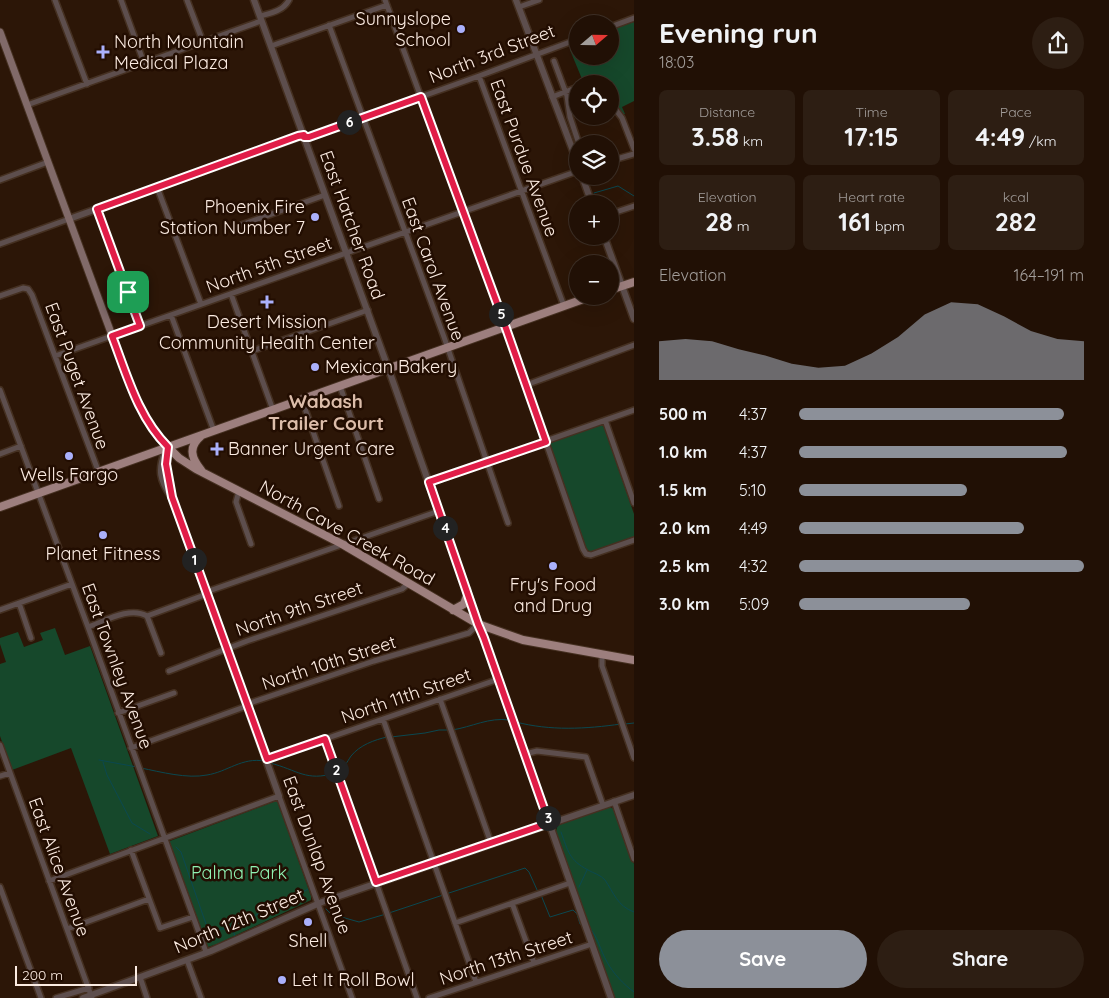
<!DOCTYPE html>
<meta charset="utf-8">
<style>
:root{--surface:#211005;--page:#2d1e13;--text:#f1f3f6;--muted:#a29d9a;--line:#3e3027;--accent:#8c9099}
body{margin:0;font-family:Quicksand,sans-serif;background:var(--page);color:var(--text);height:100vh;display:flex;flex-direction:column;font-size:19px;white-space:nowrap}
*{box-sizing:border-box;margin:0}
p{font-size:16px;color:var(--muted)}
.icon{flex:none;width:28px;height:28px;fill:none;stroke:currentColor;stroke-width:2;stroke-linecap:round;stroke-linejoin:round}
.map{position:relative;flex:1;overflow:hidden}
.panel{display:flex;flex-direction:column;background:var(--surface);width:475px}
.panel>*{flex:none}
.needle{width:32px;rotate:70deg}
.controls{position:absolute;left:569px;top:15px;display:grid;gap:10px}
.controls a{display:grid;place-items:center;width:50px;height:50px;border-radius:50%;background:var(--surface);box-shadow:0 5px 20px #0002,0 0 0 1px var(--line);font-size:25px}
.scale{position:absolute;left:15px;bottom:12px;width:122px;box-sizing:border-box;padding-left:5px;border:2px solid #fcece2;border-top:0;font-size:14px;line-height:18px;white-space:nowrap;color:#fcece2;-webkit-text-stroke:4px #220d01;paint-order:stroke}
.pin{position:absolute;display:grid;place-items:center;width:42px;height:42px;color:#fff;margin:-21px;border-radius:10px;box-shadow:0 2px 8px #0006}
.km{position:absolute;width:25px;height:25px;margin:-12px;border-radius:50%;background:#222;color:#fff;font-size:14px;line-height:25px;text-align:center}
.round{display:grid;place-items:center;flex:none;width:52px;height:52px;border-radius:26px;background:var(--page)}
.headline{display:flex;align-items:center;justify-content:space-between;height:85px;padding:0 25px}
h1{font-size:28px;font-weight:800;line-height:38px}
.stats{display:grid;grid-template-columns:repeat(3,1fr);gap:8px;height:85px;padding:5px 25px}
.stats div{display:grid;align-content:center;border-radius:8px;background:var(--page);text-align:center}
.stats b{font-size:25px;font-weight:800}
.stats small{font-size:14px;font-weight:400}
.stats p{font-size:14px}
.chart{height:140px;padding:10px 25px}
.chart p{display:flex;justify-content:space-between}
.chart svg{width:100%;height:90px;margin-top:5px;fill:var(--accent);opacity:.7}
.cta{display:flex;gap:10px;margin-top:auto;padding:10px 25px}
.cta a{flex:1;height:58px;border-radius:30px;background:var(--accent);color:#fff;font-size:20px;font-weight:800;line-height:58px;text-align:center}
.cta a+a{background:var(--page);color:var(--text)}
ul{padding:0 25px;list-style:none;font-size:16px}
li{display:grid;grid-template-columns:80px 60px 1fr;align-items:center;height:38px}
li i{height:12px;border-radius:6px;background:var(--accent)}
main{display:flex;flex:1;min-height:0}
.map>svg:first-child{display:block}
.green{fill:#16482b}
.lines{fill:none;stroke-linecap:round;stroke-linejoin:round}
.stream{stroke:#0b4850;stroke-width:1}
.minor-casing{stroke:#453021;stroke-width:8}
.tertiary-casing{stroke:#453021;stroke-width:9}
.secondary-casing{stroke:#453021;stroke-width:9}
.primary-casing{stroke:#453021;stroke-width:10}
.minor{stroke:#5d4e4d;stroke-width:5}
.tertiary{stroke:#5d4e4d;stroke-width:6}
.secondary{stroke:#816a69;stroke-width:7}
.primary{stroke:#9d7f7e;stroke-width:8}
.route-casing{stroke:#fff;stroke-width:10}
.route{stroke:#e11d48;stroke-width:6}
.poi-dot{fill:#aab0fb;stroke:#220d01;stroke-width:2}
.labels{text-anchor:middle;stroke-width:5;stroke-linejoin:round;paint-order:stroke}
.poi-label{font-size:18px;fill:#fcece2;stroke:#220d01}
.street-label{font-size:18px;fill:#fcece2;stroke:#220d01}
.park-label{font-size:18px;fill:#8ff2b2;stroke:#220d01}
.neighbourhood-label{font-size:19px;font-weight:bold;fill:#dcbdaa;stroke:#220d01}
</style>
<main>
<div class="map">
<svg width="634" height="998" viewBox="0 0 634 998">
<rect width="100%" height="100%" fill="#2c1607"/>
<!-- green -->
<path class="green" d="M 634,22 L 634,101 L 622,107 L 625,114 L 623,114 L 610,101 L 610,84 L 594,84 L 592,81 L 582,79 L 570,50 L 577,45 L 578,56 L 610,56 L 610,30 Z
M 600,424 L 604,427 L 634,514 L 634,538 L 591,552 L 586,549 L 550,445 L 552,441 Z
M 55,628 L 65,655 L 90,646 L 158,836 L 110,854 L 71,748 L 12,770 L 0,736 L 0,664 L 6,662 L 0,644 L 0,638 L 18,632 L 24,647 L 43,640 L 40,633 Z
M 276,801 L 278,803 L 311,896 L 311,900 L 217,944 L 208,947 L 170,843 L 170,841 Z
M 609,807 L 614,809 L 634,864 L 634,998 L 614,998 L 556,832 L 557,827 L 559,825 Z"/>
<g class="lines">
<!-- stream -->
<path class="stream" d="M 594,193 L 618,186 L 634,196
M 516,722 C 550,731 586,729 621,724
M 625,724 L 634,723
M 452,730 C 472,727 489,717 509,720
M 391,737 L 425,733 L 439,730 L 448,730
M 99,760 L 137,767
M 103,762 L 107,775 L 132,823 L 150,834
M 270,763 C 298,770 306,782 335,773
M 141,768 C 161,772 187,779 207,775 C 227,772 242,757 264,761
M 339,771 C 345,767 347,762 351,756 C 360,745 374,740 387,737
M 561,832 C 568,851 569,860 588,870 C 593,873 601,875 605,880 C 614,893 617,906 634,912
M 176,847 L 181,852 L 206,924 C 211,930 221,930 227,928 L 285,902 L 308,889
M 579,887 L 587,870
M 446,894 L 525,868 L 529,872 L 538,892
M 541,895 L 550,917 L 573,910 L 577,914 L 580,924 L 582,925
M 326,909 L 331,914 L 359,922 L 386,914
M 389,913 L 443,895
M 231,926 L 235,936
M 588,926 C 598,936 600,950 607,962 C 613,973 623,984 634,992"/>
<!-- minor casing -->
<g class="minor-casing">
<path id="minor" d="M 55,0 L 87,84
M 121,0 L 144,63
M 187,0 L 203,42
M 385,0 L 506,327 L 583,549 L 586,554 L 591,555 L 634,540
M 519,7 L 539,0
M 260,16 C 271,13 283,11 289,0
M 329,25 L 444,337 L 508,523
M 610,27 L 634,18
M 271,46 L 387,5
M 554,61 L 567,96 L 570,117 L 579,144
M 479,76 L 564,306
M 552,97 L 578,87
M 610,102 L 622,118 L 634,149
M 27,105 L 261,21
M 304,137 L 309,137 L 479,76 L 578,39
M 610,161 L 634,154
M 0,180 L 48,162
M 157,187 L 201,304
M 97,209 L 140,326
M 610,214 L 634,206
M 241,225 L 325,195
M 0,244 L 69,219
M 231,294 L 273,410
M 0,296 L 23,288 L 28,289 L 32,295 L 99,473
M 171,315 L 214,431
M 252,351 L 368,310
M 55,356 L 578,171
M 526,385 L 634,345
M 340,386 L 379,499
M 0,390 L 88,627 L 206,952
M 302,400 L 339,506
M 605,420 L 634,503
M 0,454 L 21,446
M 429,482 L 634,410
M 239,491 L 236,502 L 251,544
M 206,592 L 439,511
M 19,603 L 31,638
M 0,610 L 72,584
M 147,616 L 161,653
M 88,627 C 105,621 130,606 147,616 L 207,594
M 602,655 L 602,666 L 634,758
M 169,671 L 247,641 L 402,589 L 409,583
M 440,699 L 491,843
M 118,713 L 174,693
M 383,719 L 476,982
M 325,739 L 417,998
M 0,745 L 92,998
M 131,748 L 247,706 L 253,702 L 374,661 L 469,633 L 478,624
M 525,754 L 537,751 L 586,757 L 603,805
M 267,759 L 499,679
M 0,776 L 10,773
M 614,801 L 634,859
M 131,850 L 160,928 L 193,917
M 49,881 L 279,796 L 352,998
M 0,887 L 41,998
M 512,903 L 534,963
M 455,923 L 570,883
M 67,929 L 149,899
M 187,960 L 201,998
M 140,977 L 147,998
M 56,998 L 89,988
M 429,998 L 592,944"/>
</g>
<!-- tertiary casing -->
<g class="tertiary-casing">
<path id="tertiary" d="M 254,0 L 391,376 L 611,998
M 516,0 L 578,164
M 582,176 L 592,204
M 69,219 L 304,135
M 604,236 L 634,319
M 168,447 L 167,464 L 172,497 L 279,796
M 165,452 C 158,470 160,480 171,496
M 83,998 L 211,951 L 322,902 L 634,795"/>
</g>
<!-- secondary casing -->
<g class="secondary-casing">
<path id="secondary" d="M 0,32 L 134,395 L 152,429 L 168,447"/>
</g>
<!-- primary casing -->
<g class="primary-casing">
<path id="primary" d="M 610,290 L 634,282
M 168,447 L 179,458 L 196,469 L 342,544 L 478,624 L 523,640 L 634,660
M 201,470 C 191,458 188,447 201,436
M 0,507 L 592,296
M 453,610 L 464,604 L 467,596 L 467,590"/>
</g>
<!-- minor -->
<use href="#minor" class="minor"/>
<!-- tertiary -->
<use href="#tertiary" class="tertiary"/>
<!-- secondary -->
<use href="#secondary" class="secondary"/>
<!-- primary -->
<use href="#primary" class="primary"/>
</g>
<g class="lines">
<!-- route casing -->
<g class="route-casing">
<path id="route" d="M 421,97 L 502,317 L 546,442 L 429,482 L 478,624 L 484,638 L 549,823 L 376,882 L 325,739 L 267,759 L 172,497 L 166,464 L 168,447 C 138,417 127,375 112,336 L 140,326 L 97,209 L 298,136 L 304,135 L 304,137 L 309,137 Z"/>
</g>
<!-- route -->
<use href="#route" class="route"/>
</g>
<!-- markers -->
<g class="poi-dot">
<circle cx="461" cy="29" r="5"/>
<path d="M100.5 44.5h5v5h5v5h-5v5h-5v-5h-5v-5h5z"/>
<circle cx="315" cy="217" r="5"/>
<path d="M264.5 294.5h5v5h5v5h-5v5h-5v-5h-5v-5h5z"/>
<circle cx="315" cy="367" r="5"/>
<path d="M214.5 441.5h5v5h5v5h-5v5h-5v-5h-5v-5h5z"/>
<circle cx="69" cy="456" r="5"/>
<circle cx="103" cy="535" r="5"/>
<circle cx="553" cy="566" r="5"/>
<circle cx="308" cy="922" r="5"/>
<circle cx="282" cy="980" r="5"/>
</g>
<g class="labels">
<!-- poi labels -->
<g class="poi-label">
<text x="451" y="25" text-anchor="end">Sunnyslope<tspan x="451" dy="21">School</tspan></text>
<text x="114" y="48" text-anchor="start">North Mountain<tspan x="114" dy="21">Medical Plaza</tspan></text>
<text x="305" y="213" text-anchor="end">Phoenix Fire<tspan x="305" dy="21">Station Number 7</tspan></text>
<text x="267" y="328">Desert Mission<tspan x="267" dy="21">Community Health Center</tspan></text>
<text x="325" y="373" text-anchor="start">Mexican Bakery</text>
<text x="228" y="455" text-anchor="start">Banner Urgent Care</text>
<text x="69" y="481">Wells Fargo</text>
<text x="103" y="560">Planet Fitness</text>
<text x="553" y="591">Fry's Food<tspan x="553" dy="21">and Drug</tspan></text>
<text x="308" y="947">Shell</text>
<text x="292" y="986" text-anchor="start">Let It Roll Bowl</text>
</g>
<!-- street labels -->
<g class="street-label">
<text transform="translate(492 54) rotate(-21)" y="6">North 3rd Street</text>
<text transform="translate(524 158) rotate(70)" y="6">East Purdue Avenue</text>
<text transform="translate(352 225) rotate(70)" y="6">East Hatcher Road</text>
<text transform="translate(269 265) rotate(-20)" y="6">North 5th Street</text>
<text transform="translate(433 269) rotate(70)" y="6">East Carol Avenue</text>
<text transform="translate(77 376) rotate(70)" y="6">East Puget Avenue</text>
<text transform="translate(347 533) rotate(29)" y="6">North Cave Creek Road</text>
<text transform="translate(299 609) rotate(-19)" y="6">North 9th Street</text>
<text transform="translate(329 663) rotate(-18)" y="6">North 10th Street</text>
<text transform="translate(117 666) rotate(70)" y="6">East Townley Avenue</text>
<text transform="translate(406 696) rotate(-19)" y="6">North 11th Street</text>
<text transform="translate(317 855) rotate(70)" y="6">East Dunlap Avenue</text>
<text transform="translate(59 867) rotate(70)" y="6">East Alice Avenue</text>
<text transform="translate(239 921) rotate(-23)" y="6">North 12th Street</text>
<text transform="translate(506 958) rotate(-18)" y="6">North 13th Street</text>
</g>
<!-- park labels -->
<g class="park-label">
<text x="239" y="879">Palma Park</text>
</g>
<!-- neighbourhood labels -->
<g class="neighbourhood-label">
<text x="326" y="408">Wabash<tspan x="326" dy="22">Trailer Court</tspan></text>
</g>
</g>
</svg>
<div class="controls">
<a><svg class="needle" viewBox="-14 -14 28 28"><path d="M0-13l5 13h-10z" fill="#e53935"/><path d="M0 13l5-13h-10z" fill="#a29d9a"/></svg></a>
<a><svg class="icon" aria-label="locate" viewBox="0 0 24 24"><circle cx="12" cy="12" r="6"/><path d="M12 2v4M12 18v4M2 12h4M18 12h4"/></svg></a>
<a><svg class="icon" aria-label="layers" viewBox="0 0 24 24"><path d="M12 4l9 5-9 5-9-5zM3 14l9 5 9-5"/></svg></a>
<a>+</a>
<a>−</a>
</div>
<div class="scale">200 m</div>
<div class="pin" style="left:128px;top:292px;background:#1e9e55"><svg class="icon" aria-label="arrive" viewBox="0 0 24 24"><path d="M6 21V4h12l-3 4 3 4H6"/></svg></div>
<b class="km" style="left:194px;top:560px">1</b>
<b class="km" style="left:336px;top:770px">2</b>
<b class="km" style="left:548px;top:818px">3</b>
<b class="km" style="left:445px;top:528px">4</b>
<b class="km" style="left:501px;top:314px">5</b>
<b class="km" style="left:349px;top:122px">6</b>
</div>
<section class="panel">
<div class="headline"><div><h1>Evening run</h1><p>18:03</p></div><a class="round"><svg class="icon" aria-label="share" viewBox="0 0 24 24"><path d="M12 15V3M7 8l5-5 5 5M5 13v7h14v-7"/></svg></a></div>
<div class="stats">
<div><p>Distance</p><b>3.58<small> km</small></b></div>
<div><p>Time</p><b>17:15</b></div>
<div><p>Pace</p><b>4:49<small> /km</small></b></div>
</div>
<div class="stats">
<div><p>Elevation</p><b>28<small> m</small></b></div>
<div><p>Heart rate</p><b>161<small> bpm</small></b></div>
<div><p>kcal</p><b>282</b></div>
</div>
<div class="chart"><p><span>Elevation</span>164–191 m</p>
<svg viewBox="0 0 160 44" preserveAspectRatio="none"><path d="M0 44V25L10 24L20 25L30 29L40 32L50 36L60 38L70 37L80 31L90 23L100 12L110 6L120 7L130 13L140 20L150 24L160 25V44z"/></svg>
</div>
<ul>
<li><b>500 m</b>4:37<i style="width:93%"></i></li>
<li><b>1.0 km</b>4:37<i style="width:94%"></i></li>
<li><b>1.5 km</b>5:10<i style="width:59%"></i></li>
<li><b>2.0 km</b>4:49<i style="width:79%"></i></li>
<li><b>2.5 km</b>4:32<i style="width:100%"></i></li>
<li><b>3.0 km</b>5:09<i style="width:60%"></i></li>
</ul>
<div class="cta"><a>Save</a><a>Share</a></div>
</section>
</main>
